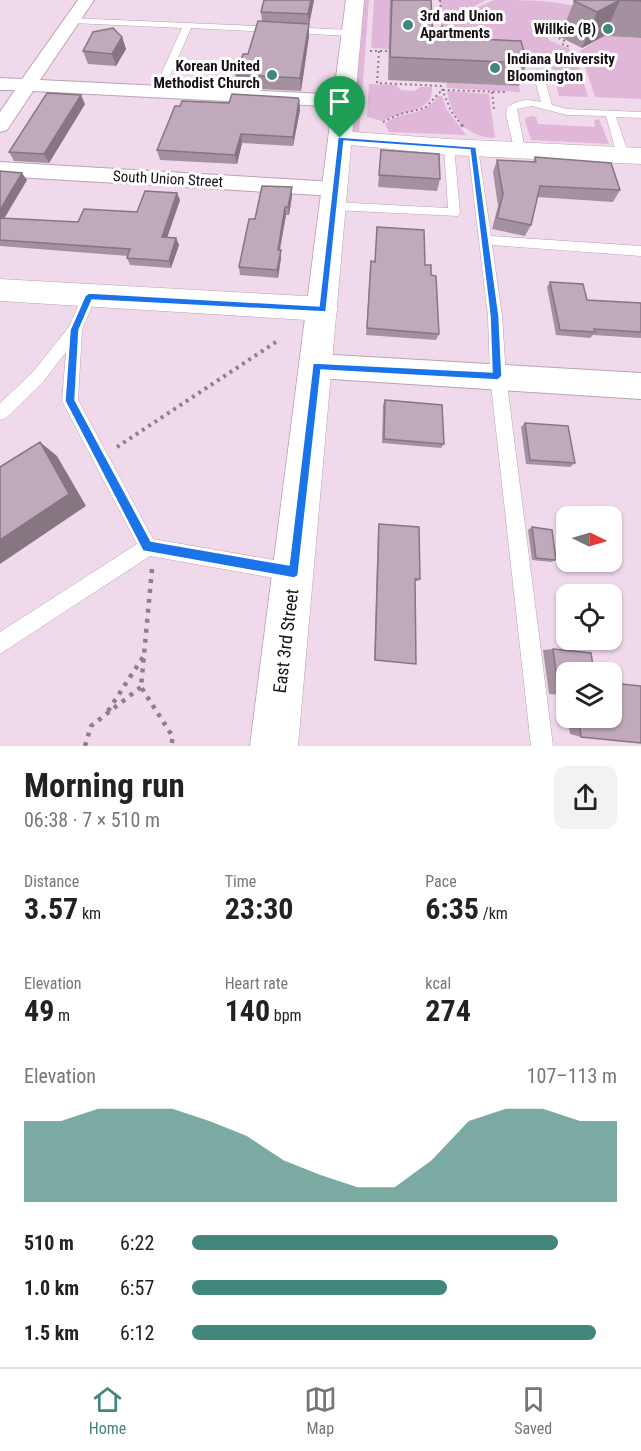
<!DOCTYPE html>
<meta charset="utf-8">
<style>
:root{--surface:#fff;--page:#f2f2f2;--text:#222;--muted:#767676;--line:#e0e0e0;--accent:#42877c}
body{margin:0;font-family:"Roboto Condensed",sans-serif;background:var(--page);color:var(--text);height:100vh;display:flex;flex-direction:column;font-size:22px;white-space:nowrap}
*{box-sizing:border-box;margin:0}
p{font-size:20px;color:var(--muted)}
.icon{flex:none;width:33px;height:33px;fill:none;stroke:currentColor;stroke-width:2;stroke-linecap:round;stroke-linejoin:round}
.map{position:relative;height:746px;overflow:hidden}
.drawer{display:flex;flex-direction:column;background:var(--surface);flex:1}
.drawer>*{flex:none}
.needle{width:39px;rotate:95deg}
.controls{position:absolute;left:556px;top:506px;display:grid;gap:12px}
.controls a{display:grid;place-items:center;width:66px;height:66px;border-radius:12px;background:var(--surface);box-shadow:0 2px 4px #0004;font-size:30px}
.pin{position:absolute;display:grid;place-items:center;width:51px;height:51px;color:#fff;margin:-62px -26px;border-radius:50% 50% 50% 0;rotate:-45deg;box-shadow:0 0 6px #0007}
.pin .icon{rotate:45deg}
.round{display:grid;place-items:center;flex:none;width:63px;height:63px;border-radius:12px;background:var(--page)}
.head{display:flex;align-items:center;justify-content:space-between;height:102px;padding:0 24px}
h1{font-size:33px;font-weight:700;line-height:45px}
.metrics{display:grid;grid-template-columns:repeat(3,1fr);gap:9px;height:102px;padding:6px 24px}
.metrics div{display:grid;align-content:center}
.metrics b{font-size:30px;font-weight:700}
.metrics small{font-size:16px;font-weight:400}
.metrics p{font-size:16px}
.chart{height:168px;padding:12px 24px}
.chart p{display:flex;justify-content:space-between}
.chart svg{width:100%;height:108px;margin-top:6px;fill:var(--accent);opacity:.7}
ul{padding:0 24px;list-style:none;font-size:20px}
li{display:grid;grid-template-columns:96px 72px 1fr;align-items:center;height:45px}
li i{height:15px;border-radius:8px;background:var(--accent)}
.menu{display:flex;justify-content:space-around;align-items:center;height:84px;border-top:2px solid var(--line);background:var(--surface);font-size:16px;color:var(--muted)}
.menu a{display:grid;justify-items:center;gap:3px}
.menu .selected{color:var(--accent)}
.map>svg:first-child{display:block}
.green{fill:#e0b7d9}
.lines{fill:none;stroke-linecap:round;stroke-linejoin:round}
.lane-casing{stroke:#b9a3b5;stroke-width:1}
.street-casing{stroke:#b9a3b5;stroke-width:2}
.secondary-casing{stroke:#b9a3b5;stroke-width:1}
.primary-casing{stroke:#b9a3b5;stroke-width:1}
.path-far3{stroke:#8f7f8c;stroke-width:2;stroke-dasharray:2 3;stroke-linecap:butt}
.path-far2{stroke:#8f7f8c;stroke-width:3;stroke-dasharray:2 4;stroke-linecap:butt}
.path-far1{stroke:#8f7f8c;stroke-width:4;stroke-dasharray:3 4.5;stroke-linecap:butt}
.path{stroke:#8f7f8c;stroke-width:4.5;stroke-dasharray:4 6;stroke-linecap:butt}
.lane{fill:#fff;fill-rule:evenodd}
.street{fill:#fff;fill-rule:evenodd}
.secondary{fill:#fff;fill-rule:evenodd}
.primary{fill:#fff;fill-rule:evenodd}
.wall{fill:#a491a0}
.shaded-wall{fill:#867682}
.building{fill:#bfa9ba;stroke:#867682;stroke-width:1.5}
.route{fill:#1a73e8;stroke:#fff;stroke-width:1.5;fill-rule:evenodd}
.poi-dot{fill:#42877c;stroke:#fff;stroke-width:2}
.labels{text-anchor:middle;stroke-width:6;stroke-linejoin:round;paint-order:stroke}
.far-poi-label{font-size:15px;font-weight:bold;fill:#191117;stroke:#fff;text-anchor:start}
.far-street-label{font-size:15px;fill:#191117;stroke:#fff}
.street-label{font-size:18px;fill:#191117;stroke:#fff}
</style>
<div class="map">
<svg width="641" height="746" viewBox="0 0 641 746">
<rect width="100%" height="100%" fill="#f0d9eb"/>
<!-- green -->
<path class="green" d="M 364,0 L 369,0 L 359,134 L 352,130 Z
M 374,0 L 406,0 L 389,49 L 371,48 Z
M 440,0 L 486,0 L 458,15 L 446,27 L 442,26 Z
M 495,0 C 530,0 561,0 594,12 L 546,35 L 549,40 L 574,51 L 588,97 L 559,96 L 550,61 L 539,60 L 540,64 L 450,60 C 448,55 445,47 446,42 C 448,20 477,6 495,0 Z
M 604,36 L 641,38 L 641,99 L 595,97 L 580,51 Z
M 446,82 L 519,86 L 520,92 L 447,88 Z
M 369,84 L 396,85 L 401,90 L 415,91 L 420,87 L 432,87 C 434,113 400,111 382,121 L 367,117 Z
M 447,91 L 489,94 L 495,138 C 465,137 452,118 447,91 Z
M 438,96 L 442,96 L 447,110 L 466,135 L 389,132 L 385,124 C 403,109 423,119 438,96 Z
M 532,116 L 536,117 L 538,124 L 595,127 L 594,120 L 599,119 L 609,144 L 531,140 L 525,121 L 525,118 Z"/>
<g class="lines">
<!-- lane casing -->
<g class="lane-casing">
<path id="lane" d="M 70,18 L 352,30 L 356,33 L 352,36 L 191,28 L 163,92 L 158,95 L 153,92 L 182,28 L 73,23 L 70,22 Z
M 538,70 L 543,73 L 552,105 L 567,109 L 641,112 L 641,118 L 616,117 L 629,155 L 627,157 L 619,157 L 617,155 L 606,116 L 567,115 L 532,106 L 517,109 L 525,150 L 523,152 L 515,152 L 506,115 L 507,108 C 517,99 529,99 541,102 L 533,73 Z
M 449,144 L 454,147 L 460,213 L 458,216 L 333,210 L 327,206 L 333,202 L 448,208 L 444,147 Z
M 473,145 L 478,148 L 491,236 L 641,246 L 641,256 L 492,245 L 502,316 L 506,376 L 553,746 L 531,746 L 490,376 L 488,316 L 468,148 Z
M 89,291 L 96,296 L 82,330 L 78,400 L 153,539 L 291,563 L 298,565 L 300,572 L 298,579 L 291,581 L 150,556 L 0,654 L 0,632 L 137,544 L 62,401 L 66,352 L 42,383 L 6,418 L 0,420 L 0,403 L 32,373 L 69,327 L 84,292 Z"/>
</g>
<!-- street casing -->
<g class="street-casing">
<path id="street" d="M 78,0 L 94,0 L 40,80 L 344,95 L 351,97 L 354,101 L 351,105 L 344,107 L 33,91 L 7,130 L 0,132 L 0,112 L 15,90 L 0,90 L 0,78 L 22,79 Z
M 0,162 L 335,182 L 343,184 L 346,189 L 343,194 L 335,196 L 0,176 Z
M 317,354 L 641,373 L 641,399 L 317,378 L 307,374 L 303,366 L 307,358 Z"/>
</g>
<!-- secondary casing -->
<g class="secondary-casing">
<path id="secondary" d="M 340,131 L 449,139 L 641,148 L 641,164 L 449,155 L 332,143 L 328,138 L 332,133 Z
M 0,279 L 323,297 L 334,300 L 338,309 L 334,318 L 323,321 L 0,301 Z"/>
</g>
<!-- primary casing -->
<g class="primary-casing">
<path id="primary" d="M 346,0 L 364,0 L 298,746 L 250,746 Z"/>
</g>
<!-- path-far3 -->
<path class="path-far3" d="M 440,0 L 443,37
M 554,36 L 565,41
M 562,44 L 570,47
M 370,51 L 389,51
M 379,51 L 377,83 L 442,86
M 442,89 L 451,111 L 463,127
M 492,92 L 494,109
M 383,122 L 400,114 L 425,108 L 442,90 L 506,92"/>
<!-- path-far2 -->
<path class="path-far2" d="M 462,125 L 463,127"/>
<!-- path-far1 -->
<path class="path-far1" d="M 117,447 L 279,340"/>
<!-- path -->
<path class="path" d="M 152,569 L 141,687 L 173,737 L 171,746
M 108,711 L 143,657
M 85,746 L 91,726 L 141,687"/>
<!-- lane -->
<use href="#lane" class="lane"/>
<!-- street -->
<use href="#street" class="street"/>
<!-- secondary -->
<use href="#secondary" class="secondary"/>
<!-- primary -->
<use href="#primary" class="primary"/>
</g>
<!-- wall -->
<path class="wall" d="M 314,0 L 309,25 L 309,36 L 301,91 L 238,88 L 236,75 L 248,54 L 262,21 L 261,12 Z
M 390,0 L 431,0 L 433,37 L 527,63 L 519,86 L 388,80 Z
M 641,0 L 641,38 L 604,36 L 582,48 L 560,37 L 574,1 Z
M 122,37 L 126,49 L 116,66 L 88,64 L 83,51 Z
M 299,100 L 300,110 L 293,146 L 242,143 L 237,164 L 160,160 L 157,150 L 180,106 Z
M 85,104 L 49,163 L 14,161 L 9,152 Z
M 381,150 L 440,179 L 437,191 L 378,187 Z
M 535,157 L 620,190 L 613,202 L 537,197 L 531,225 L 525,236 L 492,229 L 498,206 L 493,172 L 497,160 L 533,162 Z
M 0,171 L 27,180 L 4,219 L 78,222 L 137,212 L 177,193 L 180,200 L 167,237 L 176,238 L 179,245 L 171,268 L 130,265 L 127,258 L 128,256 L 0,246 Z
M 292,196 L 289,215 L 286,215 L 280,250 L 281,258 L 278,278 L 240,275 L 239,267 L 255,219 Z
M 377,227 L 425,265 L 431,275 L 439,334 L 436,340 L 366,335 L 370,269 L 371,261 L 375,262 Z
M 550,282 L 587,300 L 641,303 L 641,338 L 593,335 L 590,338 L 556,335 L 547,287 Z
M 385,400 L 444,444 L 441,448 L 382,443 L 383,405 Z
M 525,423 L 575,463 L 570,467 L 526,464 L 521,427 Z
M 379,524 L 420,579 L 418,581 L 415,581 L 416,664 L 374,660 L 378,527 Z
M 532,527 L 556,560 L 551,562 L 532,560 L 528,530 Z
M 553,649 L 567,672 L 567,715 L 564,695 L 549,694 L 543,650 Z
M 567,717 L 612,717 L 581,737 L 570,734 Z"/>
<!-- shaded-wall -->
<path class="shaded-wall" d="M 311,0 L 314,0 L 309,25 L 309,36 L 301,91 L 300,78 L 309,24 L 308,14 Z
M 620,0 L 604,36 L 582,48 L 597,12 Z
M 122,37 L 126,49 L 116,66 L 112,54 Z
M 81,95 L 85,104 L 49,163 L 44,154 Z
M 299,100 L 300,110 L 293,146 L 293,137 Z
M 241,134 L 242,143 L 237,164 L 235,155 Z
M 22,173 L 27,180 L 0,225 L 0,210 Z
M 292,187 L 292,196 L 289,215 L 288,207 Z
M 177,193 L 180,200 L 165,244 L 162,237 Z
M 285,207 L 286,215 L 278,258 L 278,250 Z
M 176,238 L 179,245 L 171,268 L 169,261 Z
M 281,250 L 281,258 L 278,278 L 277,270 Z
M 40,442 L 57,456 L 86,506 L 0,564 L 0,540 Z"/>
<!-- building -->
<path class="building" d="M 264,0 L 311,0 L 308,14 L 261,12 Z
M 392,0 L 431,0 L 433,37 L 521,41 L 527,63 L 390,57 Z
M 576,0 L 641,0 L 641,1 L 620,0 L 597,12 L 574,1 Z
M 258,21 L 309,24 L 300,78 L 236,75 L 243,54 L 248,54 Z
M 113,28 L 122,37 L 112,54 L 83,51 L 93,32 Z
M 47,93 L 81,95 L 44,154 L 9,152 Z
M 232,94 L 298,98 L 299,100 L 293,137 L 241,134 L 235,155 L 157,150 L 175,106 L 180,106 L 182,101 L 229,103 Z
M 381,150 L 439,154 L 440,179 L 379,175 Z
M 535,157 L 611,163 L 620,190 L 540,186 L 531,225 L 497,218 L 503,194 L 497,160 L 536,162 Z
M 0,171 L 22,173 L 0,210 Z
M 262,186 L 292,187 L 288,207 L 285,207 L 278,250 L 281,250 L 277,270 L 239,267 L 249,219 L 255,219 Z
M 145,191 L 177,193 L 162,237 L 176,238 L 169,261 L 127,258 L 130,249 L 0,240 L 0,218 L 78,222 L 84,209 L 137,212 Z
M 377,227 L 424,230 L 425,265 L 431,265 L 431,275 L 436,276 L 439,334 L 367,328 L 371,261 L 375,262 Z
M 550,282 L 583,284 L 587,300 L 641,303 L 641,332 L 594,329 L 595,332 L 560,330 Z
M 385,400 L 442,405 L 444,444 L 384,439 Z
M 525,423 L 568,426 L 575,463 L 530,460 Z
M 40,442 L 69,494 L 0,540 L 0,467 Z
M 379,524 L 419,527 L 420,579 L 415,579 L 416,664 L 375,660 Z
M 532,527 L 552,530 L 556,560 L 536,558 Z
M 553,649 L 591,653 L 594,672 L 567,672 L 567,695 L 559,695 Z
M 612,683 L 641,686 L 641,743 L 581,737 L 579,717 L 612,717 Z"/>
<!-- route -->
<path class="route" d="M 338,137 L 476,147 L 499,316 L 502,376 L 498,380 L 321,370 L 298,576 L 294,578 L 143,551 L 65,401 L 70,330 L 85,296 L 89,293 L 319,306 ZM 344,141 L 470,150 L 490,316 L 492,372 L 313,363 L 289,565 L 151,541 L 75,400 L 79,330 L 92,300 L 326,312 Z"/>
<!-- markers -->
<g class="poi-dot">
<circle cx="408" cy="25" r="6"/>
<circle cx="608" cy="29" r="6"/>
<circle cx="495" cy="68" r="6"/>
<circle cx="272" cy="75" r="6"/>
</g>
<g class="labels">
<!-- far-poi labels -->
<g class="far-poi-label">
<text x="420" y="21">3rd and Union<tspan x="420" dy="17">Apartments</tspan></text>
<text x="596" y="34" text-anchor="end">Willkie (B)</text>
<text x="507" y="64">Indiana University<tspan x="507" dy="17">Bloomington</tspan></text>
<text x="260" y="71" text-anchor="end">Korean United<tspan x="260" dy="17">Methodist Church</tspan></text>
</g>
<!-- far-street labels -->
<g class="far-street-label">
<text transform="translate(168 179) rotate(3)" y="5">South Union Street</text>
</g>
<!-- street labels -->
<g class="street-label">
<text transform="translate(286 641) rotate(-83)" y="6">East 3rd Street</text>
</g>
</g>
</svg>
<div class="controls">
<a><svg class="needle" viewBox="-14 -14 28 28"><path d="M0-13l5 13h-10z" fill="#e53935"/><path d="M0 13l5-13h-10z" fill="#767676"/></svg></a>
<a><svg class="icon" aria-label="locate" viewBox="0 0 24 24"><circle cx="12" cy="12" r="6"/><path d="M12 2v4M12 18v4M2 12h4M18 12h4"/></svg></a>
<a><svg class="icon" aria-label="layers" viewBox="0 0 24 24"><path d="M12 4l9 5-9 5-9-5zM3 14l9 5 9-5"/></svg></a>
</div>
<div class="pin" style="left:340px;top:138px;background:#1e9e55"><svg class="icon" aria-label="arrive" viewBox="0 0 24 24"><path d="M6 21V4h12l-3 4 3 4H6"/></svg></div>
</div>
<section class="drawer">
<div class="head"><div><h1>Morning run</h1><p>06:38 · 7 × 510 m</p></div><a class="round"><svg class="icon" aria-label="share" viewBox="0 0 24 24"><path d="M12 15V3M7 8l5-5 5 5M5 13v7h14v-7"/></svg></a></div>
<div class="metrics">
<div><p>Distance</p><b>3.57<small> km</small></b></div>
<div><p>Time</p><b>23:30</b></div>
<div><p>Pace</p><b>6:35<small> /km</small></b></div>
</div>
<div class="metrics">
<div><p>Elevation</p><b>49<small> m</small></b></div>
<div><p>Heart rate</p><b>140<small> bpm</small></b></div>
<div><p>kcal</p><b>274</b></div>
</div>
<div class="chart"><p><span>Elevation</span>107–113 m</p>
<svg viewBox="0 0 160 44" preserveAspectRatio="none"><path d="M0 44V11L10 11L20 6L30 6L40 6L50 11L60 17L70 27L80 33L90 38L100 38L110 27L120 11L130 6L140 6L150 11L160 11V44z"/></svg>
</div>
<ul>
<li><b>510 m</b>6:22<i style="width:86%"></i></li>
<li><b>1.0 km</b>6:57<i style="width:60%"></i></li>
<li><b>1.5 km</b>6:12<i style="width:95%"></i></li>
</ul>
</section>
<nav class="menu">
<a class="selected"><svg class="icon" aria-label="home" viewBox="0 0 24 24"><path d="M3 11l9-7 9 7M6 9v11h12V9"/></svg>Home</a>
<a><svg class="icon" aria-label="map" viewBox="0 0 24 24"><path d="M3 6l6-2 6 2 6-2v14l-6 2-6-2-6 2zM9 4v14M15 6v14"/></svg>Map</a>
<a><svg class="icon" aria-label="saved" viewBox="0 0 24 24"><path d="M7 4h10v16l-5-4-5 4z"/></svg>Saved</a>
</nav>
